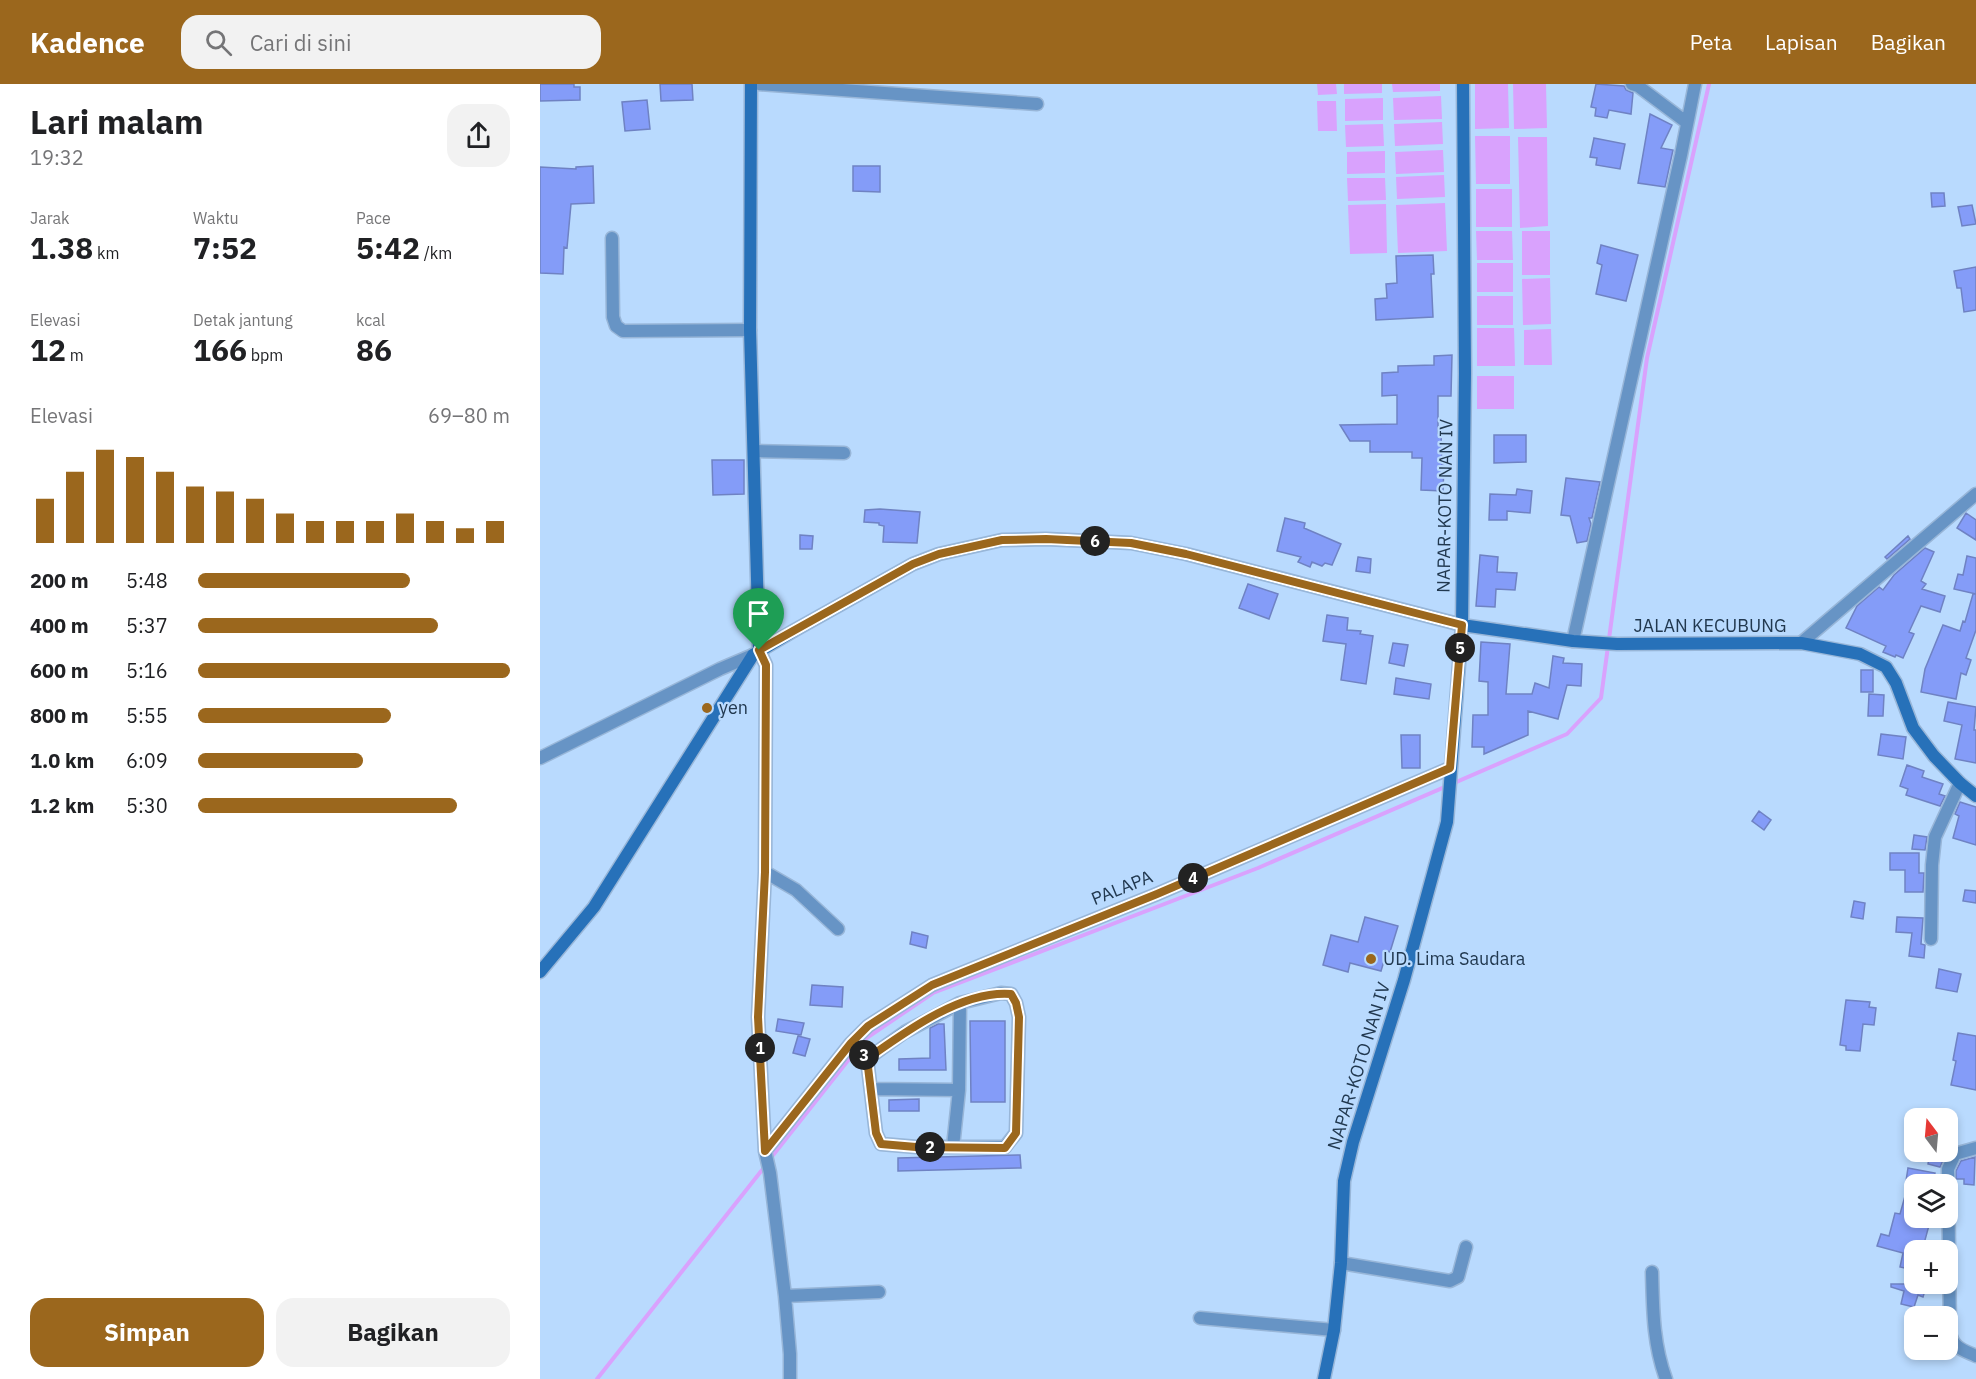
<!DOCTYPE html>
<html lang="id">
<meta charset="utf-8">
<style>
:root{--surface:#fff;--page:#f2f2f2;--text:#202124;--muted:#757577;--accent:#9b671d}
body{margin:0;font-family:"IBM Plex Sans",sans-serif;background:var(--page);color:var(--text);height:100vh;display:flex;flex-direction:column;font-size:22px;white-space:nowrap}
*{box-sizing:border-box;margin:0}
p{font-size:20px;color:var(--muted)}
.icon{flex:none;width:33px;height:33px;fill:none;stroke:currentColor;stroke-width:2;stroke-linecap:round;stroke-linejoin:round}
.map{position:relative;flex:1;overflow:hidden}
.drawer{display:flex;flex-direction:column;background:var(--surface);width:540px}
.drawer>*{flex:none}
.needle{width:39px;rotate:344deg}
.buttons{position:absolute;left:1364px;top:1024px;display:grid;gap:12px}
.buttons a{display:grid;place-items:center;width:54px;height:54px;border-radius:12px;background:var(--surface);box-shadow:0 3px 9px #0003;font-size:30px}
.pin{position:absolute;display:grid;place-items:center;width:51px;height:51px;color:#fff;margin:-62px -26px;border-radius:50% 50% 50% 0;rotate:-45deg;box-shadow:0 0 6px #0007}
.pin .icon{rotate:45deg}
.km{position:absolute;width:30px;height:30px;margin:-15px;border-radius:50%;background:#222;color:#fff;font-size:16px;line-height:30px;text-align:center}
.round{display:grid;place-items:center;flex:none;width:63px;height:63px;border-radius:18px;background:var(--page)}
.overview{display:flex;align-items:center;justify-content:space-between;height:102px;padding:0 30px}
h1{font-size:33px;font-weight:700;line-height:45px}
.figures{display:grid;grid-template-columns:repeat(3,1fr);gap:9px;height:102px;padding:6px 30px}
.figures div{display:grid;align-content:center}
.figures b{font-size:30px;font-weight:700}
.figures small{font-size:16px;font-weight:400}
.figures p{font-size:16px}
.chart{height:168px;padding:12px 30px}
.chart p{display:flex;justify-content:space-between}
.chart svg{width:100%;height:108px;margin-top:6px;stroke:var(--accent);stroke-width:6}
.action{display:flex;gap:12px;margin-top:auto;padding:12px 30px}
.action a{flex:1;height:69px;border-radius:18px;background:var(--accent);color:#fff;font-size:24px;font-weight:700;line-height:69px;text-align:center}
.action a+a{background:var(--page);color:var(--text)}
ul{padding:0 30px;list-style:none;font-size:20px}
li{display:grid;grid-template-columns:96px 72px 1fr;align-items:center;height:45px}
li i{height:15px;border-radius:8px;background:var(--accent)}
header{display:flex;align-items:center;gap:36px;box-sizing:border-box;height:84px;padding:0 30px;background:var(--accent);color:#fff}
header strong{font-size:28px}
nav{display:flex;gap:33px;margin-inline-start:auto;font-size:21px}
.search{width:420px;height:54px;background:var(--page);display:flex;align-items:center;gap:15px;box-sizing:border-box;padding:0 21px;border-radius:18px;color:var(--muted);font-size:22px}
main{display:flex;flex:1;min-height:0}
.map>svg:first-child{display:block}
.water{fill:#d9a2fd}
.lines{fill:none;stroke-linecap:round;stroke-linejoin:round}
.stream{stroke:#d9a2fd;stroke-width:4}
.building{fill:#849cf8;stroke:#6f82c3;stroke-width:1.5}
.street-casing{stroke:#98b6d8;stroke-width:15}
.secondary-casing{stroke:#98b6d8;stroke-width:15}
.street{stroke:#6794c5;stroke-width:12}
.secondary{stroke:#2771b9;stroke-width:12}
.route-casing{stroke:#fff;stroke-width:12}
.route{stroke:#9b671d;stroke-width:8}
.poi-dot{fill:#9b671d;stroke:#b9dafe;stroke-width:2}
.labels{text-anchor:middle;stroke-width:4.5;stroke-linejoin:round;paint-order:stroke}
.street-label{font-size:18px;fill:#21384f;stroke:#b9dafe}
.poi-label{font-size:18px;fill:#21384f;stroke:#b9dafe;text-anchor:start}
</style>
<header>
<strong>Kadence</strong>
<div class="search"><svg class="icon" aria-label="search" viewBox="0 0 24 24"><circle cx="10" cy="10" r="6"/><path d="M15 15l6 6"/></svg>Cari di sini</div>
<nav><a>Peta</a><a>Lapisan</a><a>Bagikan</a></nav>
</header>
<main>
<section class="drawer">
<div class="overview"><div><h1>Lari malam</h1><p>19:32</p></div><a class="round"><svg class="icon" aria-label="share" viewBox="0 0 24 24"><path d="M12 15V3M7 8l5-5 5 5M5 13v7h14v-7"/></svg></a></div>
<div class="figures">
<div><p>Jarak</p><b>1.38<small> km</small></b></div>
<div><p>Waktu</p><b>7:52</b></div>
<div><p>Pace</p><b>5:42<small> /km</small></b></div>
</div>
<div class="figures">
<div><p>Elevasi</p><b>12<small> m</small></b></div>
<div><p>Detak jantung</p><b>166<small> bpm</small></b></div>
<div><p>kcal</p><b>86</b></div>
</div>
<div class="chart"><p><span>Elevasi</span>69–80 m</p>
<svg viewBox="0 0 160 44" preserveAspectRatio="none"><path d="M5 44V26M15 44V15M25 44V6M35 44V9M45 44V15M55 44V21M65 44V23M75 44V26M85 44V32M95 44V35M105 44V35M115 44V35M125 44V32M135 44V35M145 44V38M155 44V35"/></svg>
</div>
<ul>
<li><b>200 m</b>5:48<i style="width:68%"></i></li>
<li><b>400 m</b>5:37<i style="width:77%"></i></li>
<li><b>600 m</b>5:16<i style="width:100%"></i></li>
<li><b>800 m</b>5:55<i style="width:62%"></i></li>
<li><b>1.0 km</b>6:09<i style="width:53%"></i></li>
<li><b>1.2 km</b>5:30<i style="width:83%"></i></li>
</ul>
<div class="action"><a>Simpan</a><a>Bagikan</a></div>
</section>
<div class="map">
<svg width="1436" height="1295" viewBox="0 0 1436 1295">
<rect width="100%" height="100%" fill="#b9dafe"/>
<!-- water -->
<path class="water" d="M 777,0 L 796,0 L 797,10 L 778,11 Z
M 804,0 L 842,0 L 842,9 L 804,10 Z
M 852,0 L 900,0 L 900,7 L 853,8 Z
M 935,0 L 968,0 L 969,44 L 935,45 Z
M 973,0 L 1006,0 L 1007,44 L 974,45 Z
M 901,12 L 902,35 L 854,36 L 853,14 Z
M 843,14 L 843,36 L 805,37 L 805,15 Z
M 777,17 L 796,17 L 797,47 L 778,47 Z
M 902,38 L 903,60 L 855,62 L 854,40 Z
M 843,40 L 844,62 L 806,63 L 805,41 Z
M 935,52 L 970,52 L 970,100 L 936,100 Z
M 978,53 L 1007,53 L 1008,142 L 980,144 Z
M 903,66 L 904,88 L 856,90 L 855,68 Z
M 845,67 L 845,89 L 807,90 L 807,68 Z
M 904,91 L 905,113 L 857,115 L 856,93 Z
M 807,94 L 845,94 L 846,116 L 808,117 Z
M 936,105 L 972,105 L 972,143 L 936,143 Z
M 905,119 L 907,167 L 858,169 L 856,121 Z
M 846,120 L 847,169 L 810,170 L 808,121 Z
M 936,147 L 972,147 L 973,176 L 937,176 Z
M 982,147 L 1010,147 L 1010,191 L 982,191 Z
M 937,179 L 973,179 L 973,208 L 937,208 Z
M 1010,194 L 1011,240 L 983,241 L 982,195 Z
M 937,212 L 973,212 L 973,241 L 937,241 Z
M 937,244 L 974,244 L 975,282 L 937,282 Z
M 1011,245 L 1012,281 L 984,281 L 984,246 Z
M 937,292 L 974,292 L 974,325 L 937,325 Z"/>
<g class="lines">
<!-- stream -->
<path class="stream" d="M 230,1075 L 325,955 L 393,909 L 718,784 L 1027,650 L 1061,614 L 1107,274 L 1169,0
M 57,1295 L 226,1081"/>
</g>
<!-- building -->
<path class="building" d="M 0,0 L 34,0 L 34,3 L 40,3 L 40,16 L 0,17 Z
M 120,0 L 152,0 L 153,16 L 121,17 Z
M 1056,0 L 1084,2 L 1086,6 L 1093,9 L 1091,30 L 1069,26 L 1067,34 L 1055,32 L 1056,24 L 1051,23 Z
M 107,16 L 110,45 L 85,47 L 82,18 Z
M 1110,30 L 1132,41 L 1121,64 L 1133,66 L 1125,103 L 1098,99 Z
M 1054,54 L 1085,60 L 1080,85 L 1056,81 L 1057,74 L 1050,73 Z
M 53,82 L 54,119 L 31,120 L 27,164 L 24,163 L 23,190 L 0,189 L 0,83 L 36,85 L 36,83 Z
M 313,82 L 340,82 L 340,108 L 313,107 Z
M 1391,109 L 1404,109 L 1405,122 L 1392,123 Z
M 1432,121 L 1436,140 L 1422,142 L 1418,123 Z
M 1061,161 L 1098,171 L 1086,217 L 1056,210 L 1062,181 L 1057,179 Z
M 893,171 L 894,190 L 891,190 L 893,233 L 836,236 L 835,215 L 847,214 L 846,200 L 857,199 L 856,172 Z
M 1436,183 L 1436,226 L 1424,228 L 1421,204 L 1417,204 L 1414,187 Z
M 912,271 L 911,312 L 898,312 L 898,349 L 901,349 L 902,381 L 904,381 L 903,407 L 881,406 L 882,374 L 872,374 L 872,368 L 830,368 L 830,357 L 810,357 L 800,341 L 857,340 L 857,311 L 842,312 L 842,289 L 858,288 L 858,282 L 894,281 L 894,272 Z
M 954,351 L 986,351 L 986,378 L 954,379 Z
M 172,376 L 204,376 L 204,410 L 173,411 Z
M 1026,394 L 1060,398 L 1052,434 L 1049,434 L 1051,440 L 1047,457 L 1037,459 L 1030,432 L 1021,431 Z
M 977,405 L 992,407 L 990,429 L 967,427 L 967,436 L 949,436 L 950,410 L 976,411 Z
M 340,425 L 380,428 L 377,459 L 343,458 L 344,442 L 339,441 L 339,439 L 324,438 L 325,426 Z
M 1426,429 L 1436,436 L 1436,456 L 1417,444 Z
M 745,434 L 765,439 L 764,444 L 801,460 L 792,481 L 785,479 L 782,482 L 772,478 L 770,483 L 758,478 L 761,473 L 737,467 Z
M 260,451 L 273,452 L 272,465 L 260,465 Z
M 1368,452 L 1370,455 L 1347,475 L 1345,473 Z
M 1385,464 L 1394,468 L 1381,497 L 1386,500 L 1382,505 L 1405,512 L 1400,528 L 1381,522 L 1369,548 L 1374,550 L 1363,574 L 1356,571 L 1355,573 L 1343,568 L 1346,562 L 1306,544 L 1317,522 L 1339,503 L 1343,506 L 1354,491 Z
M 940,471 L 958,473 L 957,488 L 977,489 L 975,506 L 956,505 L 955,523 L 936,522 Z
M 1427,472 L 1436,474 L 1436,510 L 1414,505 L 1418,490 L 1423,491 Z
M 818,473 L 831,475 L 830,489 L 816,487 Z
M 708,500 L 738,510 L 729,535 L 699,524 Z
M 1433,510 L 1436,510 L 1436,546 L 1426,574 L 1431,576 L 1426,591 L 1421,589 L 1416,615 L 1381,608 L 1385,585 L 1403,541 L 1420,547 L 1423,537 L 1425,538 Z
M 787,531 L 808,534 L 807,546 L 821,547 L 820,550 L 833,552 L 826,600 L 801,596 L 806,560 L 783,557 Z
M 941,558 L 970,560 L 966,610 L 992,610 L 995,599 L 1009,604 L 1013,572 L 1024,574 L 1023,579 L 1042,580 L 1041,602 L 1027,601 L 1018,635 L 988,627 L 988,651 L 944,670 L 944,663 L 932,663 L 933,631 L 948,631 L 948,598 L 939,597 Z
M 853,559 L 868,561 L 864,582 L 849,579 Z
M 1321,586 L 1333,586 L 1333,608 L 1321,608 Z
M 856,594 L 891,600 L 889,615 L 854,610 Z
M 1329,610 L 1344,611 L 1343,632 L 1328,632 Z
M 1408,618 L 1436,623 L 1434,646 L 1436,646 L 1436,679 L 1415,675 L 1422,641 L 1404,637 Z
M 1341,650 L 1366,653 L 1363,675 L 1338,671 Z
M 861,651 L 880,651 L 880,684 L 862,684 Z
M 1367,681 L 1384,687 L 1382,693 L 1403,700 L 1399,710 L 1405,712 L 1400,722 L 1366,711 L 1368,705 L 1360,702 Z
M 1420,718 L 1436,723 L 1436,761 L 1413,754 L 1419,732 L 1415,730 Z
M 1219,727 L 1231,736 L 1224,746 L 1212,737 Z
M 1374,751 L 1387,753 L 1385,766 L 1372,765 Z
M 1350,769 L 1379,769 L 1379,789 L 1384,789 L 1383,808 L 1365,808 L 1365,786 L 1350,786 Z
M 1425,806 L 1436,807 L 1436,819 L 1423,817 Z
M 1314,817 L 1325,819 L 1323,835 L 1311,833 Z
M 825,833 L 858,842 L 850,868 L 847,867 L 841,887 L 810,879 L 808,888 L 783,881 L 791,851 L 818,858 Z
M 1357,833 L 1383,834 L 1381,860 L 1385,861 L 1384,874 L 1369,872 L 1372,849 L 1356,848 Z
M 372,848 L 388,852 L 386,864 L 370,860 Z
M 1399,885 L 1421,890 L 1417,908 L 1396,904 Z
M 272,901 L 303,903 L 302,923 L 270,921 Z
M 1306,916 L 1330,918 L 1329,923 L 1336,924 L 1334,941 L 1323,940 L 1320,967 L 1306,966 L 1306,962 L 1300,961 Z
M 238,935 L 264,939 L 261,951 L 236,947 Z
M 430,937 L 465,937 L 465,1018 L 431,1018 Z
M 398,940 L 404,940 L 406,986 L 359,986 L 359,975 L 390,974 L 390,944 Z
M 1418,949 L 1436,952 L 1436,1006 L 1411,1001 L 1416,977 L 1413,976 Z
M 258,952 L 270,955 L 265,972 L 253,969 Z
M 379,1015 L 379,1027 L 349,1027 L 349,1016 Z
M 1390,1068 L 1404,1070 L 1405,1072 L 1400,1083 L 1388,1080 Z
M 480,1071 L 481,1084 L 358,1087 L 358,1074 Z
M 1435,1073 L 1434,1101 L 1424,1100 L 1424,1095 L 1416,1095 L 1416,1087 L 1421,1077 Z
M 1368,1084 L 1395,1089 L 1392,1101 L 1374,1099 L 1374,1134 L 1391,1134 L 1382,1167 L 1374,1167 L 1374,1186 L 1360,1183 L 1363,1169 L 1337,1162 L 1341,1150 L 1349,1152 L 1355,1129 L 1360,1130 L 1369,1098 L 1366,1097 Z
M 1351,1200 L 1387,1200 L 1383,1213 L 1378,1211 L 1374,1223 L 1361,1220 L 1364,1207 L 1351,1203 Z"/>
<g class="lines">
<!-- street casing -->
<g class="street-casing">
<path id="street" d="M 219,0 L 497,20
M 1092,0 L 1098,2 L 1146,38
M 72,154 L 73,233 L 76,242 L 83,247 L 210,246
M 214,367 L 304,369
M 1033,557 L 1141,71 L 1155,0
M 1261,559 L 1436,410
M 219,566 L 226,581 L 225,788 L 218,933 L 225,1067 L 230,1089 L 245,1212 L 250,1270 L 250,1295
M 0,674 L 180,585 L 213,571
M 225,788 L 256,806 L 298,845
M 1391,855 L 1392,781 L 1395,753 L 1420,699
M 311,959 L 327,975 L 336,1049 L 341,1060 L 377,1063 L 465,1063 L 476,1049 L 479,933 L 476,919 L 471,910 L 461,909 L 420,919
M 327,975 L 365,948 L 420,919 L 419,1006 L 413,1063
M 331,1005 L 419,1006
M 1436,1064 L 1415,1070 L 1408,1085 L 1410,1249 C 1413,1264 1423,1266 1436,1272
M 225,1067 L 311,959 L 328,942 L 392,901 L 617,810 L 910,684
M 801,1179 L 910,1197 L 918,1193 L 926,1163
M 1112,1188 C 1113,1225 1113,1260 1126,1295
M 245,1212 L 339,1208
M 660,1234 L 794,1246"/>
</g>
<!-- secondary casing -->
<g class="secondary-casing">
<path id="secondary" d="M 211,0 L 210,246 L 219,566
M 0,888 L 54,823 L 213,571 L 255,546 L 373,480 L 399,470 L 462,456 L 506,455 L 591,459 L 646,470 L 922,541 L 1033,557 L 1077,560 L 1261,559 L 1320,570 L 1346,583 L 1356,599 L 1373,644 L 1394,672 L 1420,699 L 1436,712
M 784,1295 L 794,1246 L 801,1179 L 804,1097 L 813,1058 L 864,896 L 907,738 L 922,541 L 925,289 L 923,0"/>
</g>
<!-- street -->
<use href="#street" class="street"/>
<!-- secondary -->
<use href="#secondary" class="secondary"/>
</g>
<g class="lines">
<!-- route casing -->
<g class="route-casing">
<path id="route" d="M 219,566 L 226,581 L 225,788 L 218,933 L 225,1067 L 311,959 L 327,975 L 336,1049 L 341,1060 L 376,1063 L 465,1064 L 476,1049 L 479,933 L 476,919 L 471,910 C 422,906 365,948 327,975 L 311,959 L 328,942 L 392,901 L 617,810 L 910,684 L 922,541 L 646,470 L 591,459 L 506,455 L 462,456 L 399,470 L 373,480 L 219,566"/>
</g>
<!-- route -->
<use href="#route" class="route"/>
</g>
<!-- markers -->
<g class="poi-dot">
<circle cx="167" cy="624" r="6"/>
<circle cx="831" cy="875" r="6"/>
</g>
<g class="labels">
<!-- street labels -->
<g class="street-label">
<text transform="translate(905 422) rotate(-89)" y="6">NAPAR-KOTO NAN IV</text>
<text x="1170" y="548">JALAN KECUBUNG</text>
<text transform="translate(582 804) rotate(-22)" y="6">PALAPA</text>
<text transform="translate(819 982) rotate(-73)" y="6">NAPAR-KOTO NAN IV</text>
</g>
<!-- poi labels -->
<g class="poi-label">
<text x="179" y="630">yen</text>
<text x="843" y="881">UD. Lima Saudara</text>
</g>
</g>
</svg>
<div class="buttons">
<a><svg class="needle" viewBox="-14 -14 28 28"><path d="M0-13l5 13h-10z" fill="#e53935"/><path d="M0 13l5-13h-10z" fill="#757577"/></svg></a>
<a><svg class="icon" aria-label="layers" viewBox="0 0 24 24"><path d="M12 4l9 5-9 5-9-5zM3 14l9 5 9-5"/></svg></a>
<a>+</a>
<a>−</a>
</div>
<div class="pin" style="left:219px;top:566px;background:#1e9e55"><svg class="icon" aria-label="arrive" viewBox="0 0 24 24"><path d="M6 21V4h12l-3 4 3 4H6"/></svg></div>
<b class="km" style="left:220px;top:964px">1</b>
<b class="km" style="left:390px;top:1063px">2</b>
<b class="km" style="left:324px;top:971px">3</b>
<b class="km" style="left:653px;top:794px">4</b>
<b class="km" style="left:920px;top:564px">5</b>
<b class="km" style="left:555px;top:457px">6</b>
</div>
</main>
